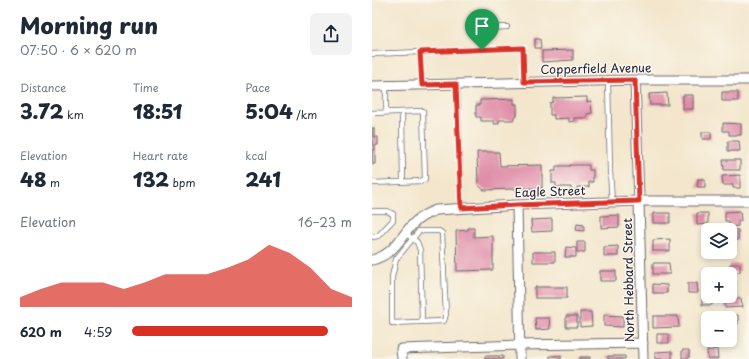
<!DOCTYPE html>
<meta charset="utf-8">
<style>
:root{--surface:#fff;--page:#f2f2f3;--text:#1f2937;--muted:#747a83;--accent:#d93025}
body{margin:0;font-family:"Playpen Sans",sans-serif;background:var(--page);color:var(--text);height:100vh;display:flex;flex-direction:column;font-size:15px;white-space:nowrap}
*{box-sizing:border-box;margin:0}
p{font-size:13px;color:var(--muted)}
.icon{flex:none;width:22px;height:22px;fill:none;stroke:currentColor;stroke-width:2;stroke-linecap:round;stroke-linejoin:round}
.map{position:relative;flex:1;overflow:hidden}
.details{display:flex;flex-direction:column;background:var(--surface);width:372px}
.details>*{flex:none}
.buttons{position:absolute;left:329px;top:223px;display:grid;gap:8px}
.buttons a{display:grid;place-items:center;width:36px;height:36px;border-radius:6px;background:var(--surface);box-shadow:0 2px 6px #0003;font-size:20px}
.pin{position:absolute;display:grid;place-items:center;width:34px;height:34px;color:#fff;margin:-41px -17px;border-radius:50% 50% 50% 0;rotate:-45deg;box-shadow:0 0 4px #0007}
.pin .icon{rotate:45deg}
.round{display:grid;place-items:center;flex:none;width:42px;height:42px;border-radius:6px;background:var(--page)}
.headline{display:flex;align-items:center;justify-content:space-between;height:68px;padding:0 20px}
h1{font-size:22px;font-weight:800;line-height:30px}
.metrics{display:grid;grid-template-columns:repeat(3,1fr);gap:6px;height:68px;padding:4px 20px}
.metrics div{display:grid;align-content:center}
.metrics b{font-size:20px;font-weight:800}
.metrics small{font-size:11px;font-weight:400}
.metrics p{font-size:11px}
.chart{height:112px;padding:8px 20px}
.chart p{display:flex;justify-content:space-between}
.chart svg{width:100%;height:72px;margin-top:4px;fill:var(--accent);opacity:.7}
ul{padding:0 20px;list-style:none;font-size:13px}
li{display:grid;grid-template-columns:64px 48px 1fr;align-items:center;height:30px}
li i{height:10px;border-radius:5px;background:var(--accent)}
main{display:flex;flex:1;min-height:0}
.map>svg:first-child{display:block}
.building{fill:#df8ba7}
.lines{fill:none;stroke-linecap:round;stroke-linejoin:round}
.service-casing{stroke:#6b676e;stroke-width:6}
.minor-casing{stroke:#6b676e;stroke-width:11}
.service{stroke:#fff;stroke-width:4.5}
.minor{stroke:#fff;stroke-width:9}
.route-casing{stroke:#fff;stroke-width:8}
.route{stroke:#d93025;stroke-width:5}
.labels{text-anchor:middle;stroke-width:3;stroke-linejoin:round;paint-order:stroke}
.street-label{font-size:12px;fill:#22223b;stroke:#fbf7ec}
</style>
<main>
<section class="details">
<div class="headline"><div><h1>Morning run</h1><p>07:50 · 6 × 620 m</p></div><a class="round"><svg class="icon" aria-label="share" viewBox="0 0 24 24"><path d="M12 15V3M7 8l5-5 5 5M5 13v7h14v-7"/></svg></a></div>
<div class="metrics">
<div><p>Distance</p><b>3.72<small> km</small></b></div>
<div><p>Time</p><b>18:51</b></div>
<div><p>Pace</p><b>5:04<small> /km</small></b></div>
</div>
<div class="metrics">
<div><p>Elevation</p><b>48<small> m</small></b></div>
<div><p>Heart rate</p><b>132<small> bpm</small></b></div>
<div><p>kcal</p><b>241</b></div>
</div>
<div class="chart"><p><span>Elevation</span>16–23 m</p>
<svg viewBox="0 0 160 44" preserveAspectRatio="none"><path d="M0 44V38L10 33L20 29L30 29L40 29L50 33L60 29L70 24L80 24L90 24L100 20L110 15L120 6L130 11L140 20L150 33L160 38V44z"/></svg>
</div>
<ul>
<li><b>620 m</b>4:59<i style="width:89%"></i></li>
</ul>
</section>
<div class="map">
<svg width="377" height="359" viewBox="0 0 377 359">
<rect width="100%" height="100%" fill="#fbf7ec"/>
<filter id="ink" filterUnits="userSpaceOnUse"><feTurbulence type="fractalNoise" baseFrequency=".025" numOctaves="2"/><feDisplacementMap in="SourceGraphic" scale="8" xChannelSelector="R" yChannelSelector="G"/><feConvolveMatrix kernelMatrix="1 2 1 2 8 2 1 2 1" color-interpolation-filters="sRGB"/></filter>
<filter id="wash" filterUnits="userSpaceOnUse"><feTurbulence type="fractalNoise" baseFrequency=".012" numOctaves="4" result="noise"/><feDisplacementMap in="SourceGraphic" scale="16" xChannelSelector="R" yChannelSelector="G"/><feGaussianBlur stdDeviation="0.9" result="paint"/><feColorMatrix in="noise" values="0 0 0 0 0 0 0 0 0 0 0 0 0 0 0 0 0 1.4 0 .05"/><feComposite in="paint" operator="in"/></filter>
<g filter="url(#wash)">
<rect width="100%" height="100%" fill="#f3e6cc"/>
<g id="blocks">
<!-- building -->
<path class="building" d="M 163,39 L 168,39 L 169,48 L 163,48 Z
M 201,50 L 201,60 L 170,62 L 170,51 Z
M 350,92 L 366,92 L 366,101 L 350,101 Z
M 295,93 L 296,105 L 278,105 L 277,94 Z
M 311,95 L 321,95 L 321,109 L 311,109 Z
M 215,97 L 215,102 L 219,101 L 220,113 L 215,114 L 215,118 L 202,118 L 202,121 L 197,122 L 197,118 L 182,119 L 182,115 L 178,115 L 178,103 L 181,102 L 181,98 Z
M 142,99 L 142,104 L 145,104 L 145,116 L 142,116 L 142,120 L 127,120 L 127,124 L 122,124 L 122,121 L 109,121 L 109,117 L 104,117 L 104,105 L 108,105 L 108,100 Z
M 351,123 L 369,124 L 369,135 L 357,135 L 357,131 L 351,131 Z
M 0,128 L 2,128 L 2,137 L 6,137 L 6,145 L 3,145 L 3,164 L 0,164 Z
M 330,132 L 339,132 L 339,139 L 330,139 Z
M 356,141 L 367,141 L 368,151 L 356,151 Z
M 105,152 L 127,152 L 128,166 L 170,165 L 170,188 L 112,190 L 106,185 Z
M 351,160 L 368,160 L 368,170 L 352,170 Z
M 198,165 L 217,165 L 217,170 L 221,170 L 221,182 L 217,182 L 217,187 L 205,187 L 205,190 L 199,190 L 199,187 L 184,187 L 184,183 L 180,183 L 180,171 L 184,171 L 184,166 L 198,166 Z
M 368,175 L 368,188 L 361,188 L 361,185 L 351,185 L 350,176 Z
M 326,179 L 333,179 L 333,187 L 325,187 Z
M 368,211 L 369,221 L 366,221 L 366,226 L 357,227 L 357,221 L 353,221 L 353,212 Z
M 281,213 L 298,213 L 298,223 L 281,223 Z
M 325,213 L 336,213 L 336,224 L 325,225 Z
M 247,215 L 247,227 L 229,228 L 229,216 Z
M 180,219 L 180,231 L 160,232 L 159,220 Z
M 205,224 L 212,225 L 212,231 L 204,230 Z
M 96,228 L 102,228 L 102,237 L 121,236 L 121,270 L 85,271 L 84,231 L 96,230 Z
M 358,230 L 366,230 L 366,240 L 360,240 L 360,254 L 349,254 L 349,252 L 358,252 Z
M 298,239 L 298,251 L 281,251 L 281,240 Z
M 205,242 L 213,242 L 213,252 L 205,252 Z
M 246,246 L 246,256 L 232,256 L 232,247 Z
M 194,247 L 204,248 L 204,257 L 193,257 Z
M 161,252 L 183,252 L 183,262 L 161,262 Z
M 281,263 L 297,263 L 298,274 L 281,274 Z
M 358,264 L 368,264 L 368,272 L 357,272 Z
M 228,271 L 244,271 L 244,281 L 228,281 Z
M 316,283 L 325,283 L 326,293 L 316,293 Z
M 358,283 L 363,283 L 363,291 L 358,291 Z
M 281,284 L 295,285 L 295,293 L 281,293 Z
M 163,287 L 195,287 L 195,298 L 163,298 Z
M 330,296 L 345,296 L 345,298 L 340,298 L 340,305 L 330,305 Z
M 369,298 L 370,307 L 353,308 L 353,299 Z
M 208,312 L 219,312 L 220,326 L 208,327 Z
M 232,315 L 251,316 L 251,327 L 232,326 Z
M 366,315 L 366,324 L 358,324 L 358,318 L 349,318 L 349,316 Z
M 194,316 L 205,316 L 205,327 L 194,327 Z
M 281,316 L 306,316 L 307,327 L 281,328 Z
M 163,318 L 177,318 L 178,329 L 164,330 Z
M 285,334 L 297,334 L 297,343 L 285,343 Z
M 345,349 L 346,359 L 336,359 L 335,351 Z
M 310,350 L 317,350 L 317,358 L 310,358 Z
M 300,351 L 300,359 L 283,359 L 283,352 Z
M 113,356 L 131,356 L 131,359 L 113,359 Z
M 178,356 L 189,356 L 189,359 L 178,359 Z
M 236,356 L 253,356 L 253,359 L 236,359 Z
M 208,357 L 218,357 L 218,359 L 208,359 Z"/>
</g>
</g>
<g filter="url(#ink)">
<use href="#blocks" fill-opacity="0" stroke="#6b676e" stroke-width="1"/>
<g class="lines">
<!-- service casing -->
<g class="service-casing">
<path id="service" d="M 110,50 L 110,32 L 113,28 L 135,27
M 48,52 L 151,48 L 152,82
M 0,54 L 48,52 L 50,85
M 236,81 L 238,171 L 240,202
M 85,84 L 89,208
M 14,86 L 14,112
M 30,112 L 31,182
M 0,113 L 51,111 L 53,179 L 49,181 L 0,183
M 0,211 L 15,211 L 21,214 L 21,220 L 6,236 L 0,237
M 47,231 L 67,231 L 70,233 L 74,314 L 72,321 L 20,323 L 20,277 L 24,259 Z
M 33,233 L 45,242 L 48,250 L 50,322"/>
</g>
<!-- minor casing -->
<g class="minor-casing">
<path id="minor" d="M 263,80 L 267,201 L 271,359
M 0,86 L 263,80 L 377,80
M 145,205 L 148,359
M 0,260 C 22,255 28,237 42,223 C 49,216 56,213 64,210 L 145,205 L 267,201 L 377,201
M 30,359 L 29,349 L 147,345 L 271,343"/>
</g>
<!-- service -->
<use href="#service" class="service"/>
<!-- minor -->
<use href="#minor" class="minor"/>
</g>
</g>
<g class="lines" filter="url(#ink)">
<!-- route casing -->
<g class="route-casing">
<path id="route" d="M 151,48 L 152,82 L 263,80 L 267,201 L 145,205 L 89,208 L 84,84 L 50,85 L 48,52 Z"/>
</g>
<!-- route -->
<use href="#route" class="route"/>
</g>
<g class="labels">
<!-- street labels -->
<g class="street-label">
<text transform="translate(224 69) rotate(-1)" y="4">Copperfield Avenue</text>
<text transform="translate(178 192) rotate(-2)" y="4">Eagle Street</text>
<text transform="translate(257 280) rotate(-91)" y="4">North Hebbard Street</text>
</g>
</g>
</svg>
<div class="buttons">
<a><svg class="icon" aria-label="layers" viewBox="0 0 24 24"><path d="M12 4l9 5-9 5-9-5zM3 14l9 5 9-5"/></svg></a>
<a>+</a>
<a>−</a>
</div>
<div class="pin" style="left:110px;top:50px;background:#1e9e55"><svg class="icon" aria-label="arrive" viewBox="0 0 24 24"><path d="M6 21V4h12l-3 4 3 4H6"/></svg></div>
</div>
</main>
